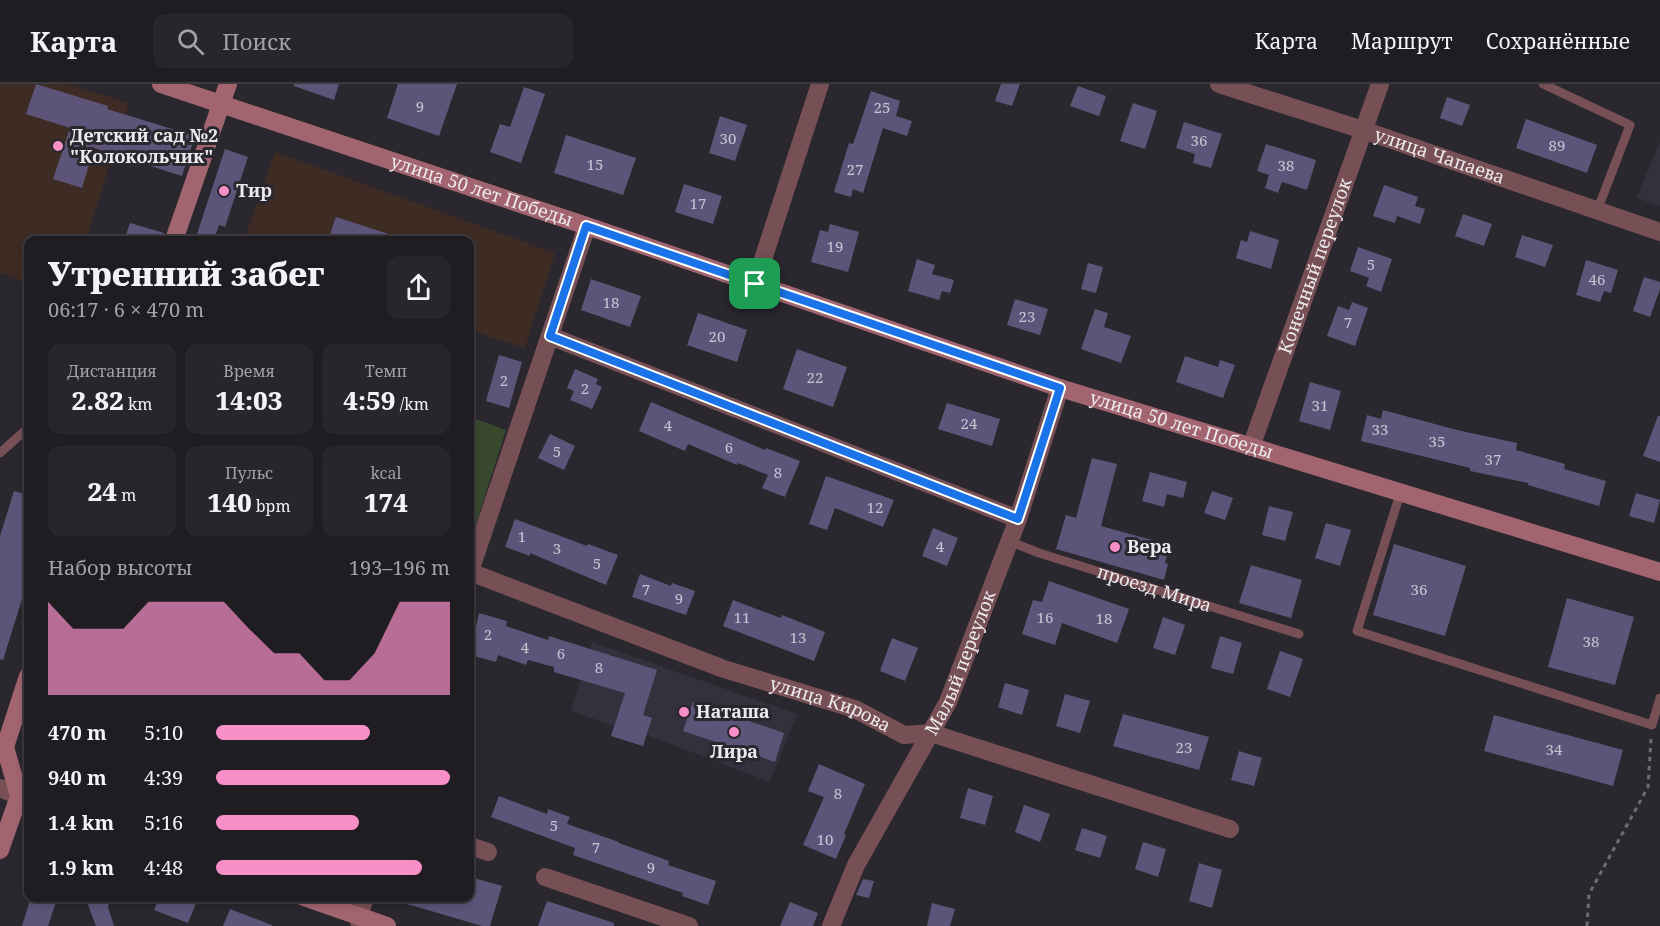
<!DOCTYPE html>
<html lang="ru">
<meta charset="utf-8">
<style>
:root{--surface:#201d22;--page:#28262a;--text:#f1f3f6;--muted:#a2a2a5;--line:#3d3b40;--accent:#f98fc9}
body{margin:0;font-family:"Noto Serif",serif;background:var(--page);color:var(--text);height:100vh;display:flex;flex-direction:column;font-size:22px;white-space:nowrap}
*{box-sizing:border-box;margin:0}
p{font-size:20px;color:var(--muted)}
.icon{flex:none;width:33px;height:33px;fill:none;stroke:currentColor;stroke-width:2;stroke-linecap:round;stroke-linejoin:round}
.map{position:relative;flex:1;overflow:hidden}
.panel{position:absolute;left:24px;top:152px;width:450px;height:666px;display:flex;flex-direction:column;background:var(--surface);border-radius:12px;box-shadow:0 3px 9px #0003,0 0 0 2px var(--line)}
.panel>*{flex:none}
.pin{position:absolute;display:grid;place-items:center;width:51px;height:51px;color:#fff;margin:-26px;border-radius:12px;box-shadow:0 3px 9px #0006}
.round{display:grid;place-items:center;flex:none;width:63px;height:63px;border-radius:12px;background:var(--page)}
.summary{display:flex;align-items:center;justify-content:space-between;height:102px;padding:0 24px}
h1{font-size:33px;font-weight:800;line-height:45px}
.stats{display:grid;grid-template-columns:repeat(3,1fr);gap:9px;height:102px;padding:6px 24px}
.stats div{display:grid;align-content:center;border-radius:12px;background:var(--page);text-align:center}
.stats b{font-size:26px;font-weight:800}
.stats small{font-size:16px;font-weight:400}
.stats p{font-size:16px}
.chart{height:168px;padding:12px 24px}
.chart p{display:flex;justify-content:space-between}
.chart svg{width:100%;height:108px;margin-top:6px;fill:var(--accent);opacity:.7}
ul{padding:0 24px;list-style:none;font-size:20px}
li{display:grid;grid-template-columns:96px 72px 1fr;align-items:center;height:45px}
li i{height:15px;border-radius:8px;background:var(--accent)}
header{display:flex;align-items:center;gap:36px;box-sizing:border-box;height:84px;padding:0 30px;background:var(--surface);border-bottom:2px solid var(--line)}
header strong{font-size:28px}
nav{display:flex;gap:33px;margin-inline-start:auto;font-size:21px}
.search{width:420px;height:54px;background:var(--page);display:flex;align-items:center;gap:15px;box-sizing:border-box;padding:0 21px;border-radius:12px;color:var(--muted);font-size:22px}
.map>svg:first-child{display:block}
.built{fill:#35303d}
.education{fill:#3e2b24}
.grass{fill:#38492e}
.building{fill:#5d5579}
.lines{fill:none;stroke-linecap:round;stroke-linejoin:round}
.path{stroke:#6e6c72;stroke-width:3;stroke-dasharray:4.5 4.5;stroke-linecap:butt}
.lane{stroke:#775056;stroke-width:9}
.street{stroke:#775056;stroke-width:18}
.secondary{stroke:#a2656f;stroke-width:18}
.route-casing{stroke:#fff;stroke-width:12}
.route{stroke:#1a73e8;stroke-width:8}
.poi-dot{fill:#f98fc9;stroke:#2a272e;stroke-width:2}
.labels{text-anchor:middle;stroke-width:6;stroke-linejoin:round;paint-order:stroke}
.number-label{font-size:15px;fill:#c8c5d2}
.poi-label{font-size:18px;font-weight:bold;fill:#eceaef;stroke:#2a272e;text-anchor:start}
.street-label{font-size:18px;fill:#eceaef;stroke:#2a272e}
</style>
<header>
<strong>Карта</strong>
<div class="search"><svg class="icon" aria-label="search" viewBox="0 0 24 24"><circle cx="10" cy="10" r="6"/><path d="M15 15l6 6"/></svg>Поиск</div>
<nav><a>Карта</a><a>Маршрут</a><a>Сохранённые</a></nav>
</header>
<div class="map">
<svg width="1660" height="842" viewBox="0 0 1660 842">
<rect width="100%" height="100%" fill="#2a272e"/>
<!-- built -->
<path class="built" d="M 1660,58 L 1660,122 L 1636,114 Z
M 592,558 L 797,630 L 770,698 L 647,651 L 643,662 L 611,652 L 614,642 L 571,627 Z"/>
<!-- education -->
<path class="education" d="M 0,0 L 68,0 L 129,19 L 86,156 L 28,156 L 28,199 L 0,189 Z
M 275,68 L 555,169 L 525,264 L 475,248 L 470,264 L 470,156 L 244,156 Z"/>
<!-- grass -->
<path class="grass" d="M 470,333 L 506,346 L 470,459 Z"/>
<!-- building -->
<path class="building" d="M 36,0 L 108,22 L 107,25 L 195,52 L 182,92 L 94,64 L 82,104 L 53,95 L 70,44 L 26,30 Z
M 294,0 L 339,0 L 334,16 L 294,2 Z
M 398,0 L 457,0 L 439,52 L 387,34 Z
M 1001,0 L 1020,0 L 1012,22 L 995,17 Z
M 1078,2 L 1106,12 L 1099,32 L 1070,22 Z
M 524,3 L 545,10 L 521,79 L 490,68 L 500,40 L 510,43 Z
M 871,7 L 900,17 L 896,32 L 912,37 L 907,52 L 883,44 L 863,109 L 853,105 L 851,113 L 834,108 L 849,59 L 853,60 Z
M 1447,13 L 1470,21 L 1462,42 L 1440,34 Z
M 1133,19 L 1157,27 L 1145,65 L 1120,57 Z
M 720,32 L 747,41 L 735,77 L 709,69 Z
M 1526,35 L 1597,61 L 1587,89 L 1516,64 Z
M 1184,38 L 1222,50 L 1211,84 L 1193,79 L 1195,70 L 1176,64 Z
M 566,51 L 636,74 L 623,111 L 554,89 Z
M 1266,60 L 1316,76 L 1307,106 L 1282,98 L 1278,109 L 1265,104 L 1269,91 L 1257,87 Z
M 225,65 L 248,73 L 225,143 L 219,141 L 214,156 L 195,156 Z
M 684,100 L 722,112 L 713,140 L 675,128 Z
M 1384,101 L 1418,113 L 1415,122 L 1425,125 L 1420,140 L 1397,132 L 1395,139 L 1373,132 Z
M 1463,130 L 1492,140 L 1484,162 L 1455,152 Z
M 336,133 L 398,153 L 397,156 L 328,156 Z
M 130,139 L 164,149 L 163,156 L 124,156 Z
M 830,140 L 859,148 L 848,188 L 811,178 L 820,146 L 828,148 Z
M 1250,147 L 1279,156 L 1271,185 L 1236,174 L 1241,156 L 1247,158 Z
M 1522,151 L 1553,161 L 1545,183 L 1515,173 Z
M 1358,163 L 1392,175 L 1381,208 L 1366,202 L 1369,194 L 1350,187 Z
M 917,175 L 935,181 L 932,190 L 954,196 L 950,209 L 942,207 L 939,216 L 908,207 Z
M 1586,176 L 1618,186 L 1611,209 L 1604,207 L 1600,218 L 1576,211 Z
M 1088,179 L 1103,183 L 1096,209 L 1081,205 Z
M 1644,193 L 1660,198 L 1660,205 L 1650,233 L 1633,227 Z
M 591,195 L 641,212 L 630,243 L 581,226 Z
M 1015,215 L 1048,225 L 1040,251 L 1007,241 Z
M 1352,218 L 1368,224 L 1355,262 L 1327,252 L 1338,222 L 1349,226 Z
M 1095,225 L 1108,229 L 1104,243 L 1131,252 L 1121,279 L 1081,265 Z
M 698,229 L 747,246 L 737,278 L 687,261 Z
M 797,265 L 847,283 L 833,323 L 783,305 Z
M 499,271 L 522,278 L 509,324 L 486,317 Z
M 1185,272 L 1218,283 L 1220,276 L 1235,281 L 1223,314 L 1176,298 Z
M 575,285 L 598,295 L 596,300 L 602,303 L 592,325 L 570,316 L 574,307 L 567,304 Z
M 1310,298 L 1341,307 L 1330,346 L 1299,337 Z
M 651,318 L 765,366 L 766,364 L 800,377 L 785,413 L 762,404 L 768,391 L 738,379 L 737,381 L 688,360 L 685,367 L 639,347 Z
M 947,319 L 1000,335 L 992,362 L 938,345 Z
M 1383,326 L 1457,346 L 1517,359 L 1516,366 L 1565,380 L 1564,385 L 1606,397 L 1599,422 L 1528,401 L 1528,399 L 1470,387 L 1470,384 L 1361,357 L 1367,331 L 1381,335 Z
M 1658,332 L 1660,332 L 1660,378 L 1643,372 Z
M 550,350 L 575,362 L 564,386 L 538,374 Z
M 1092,374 L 1117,380 L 1101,442 L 1170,461 L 1165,479 L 1168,480 L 1164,496 L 1056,465 L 1066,431 L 1076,434 Z
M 1150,388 L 1187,398 L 1183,414 L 1167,410 L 1164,423 L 1142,417 Z
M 826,392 L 894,416 L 883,443 L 835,424 L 827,446 L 809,440 Z
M 14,407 L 28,411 L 28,496 L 3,576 L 0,575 L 0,452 Z
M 1212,407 L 1233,414 L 1225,436 L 1204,429 Z
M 1636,409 L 1660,416 L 1654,439 L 1629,432 Z
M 1269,422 L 1293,428 L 1285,457 L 1262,451 Z
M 515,435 L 587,462 L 588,460 L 618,471 L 606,501 L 530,469 L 530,472 L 505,463 Z
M 1326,439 L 1351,446 L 1340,482 L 1315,474 Z
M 933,444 L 958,454 L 947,482 L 922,472 Z
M 1394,460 L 1466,482 L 1445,552 L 1373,531 Z
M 1251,481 L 1302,496 L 1291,534 L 1239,519 Z
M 640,490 L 671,502 L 672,499 L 695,507 L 686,531 L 632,513 Z
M 1049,497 L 1129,525 L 1117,559 L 1062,539 L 1055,561 L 1022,550 L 1033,516 L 1042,518 Z
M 1567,514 L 1634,533 L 1615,601 L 1548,583 Z
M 733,516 L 781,534 L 782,531 L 825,548 L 814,577 L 723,542 Z
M 479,529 L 507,537 L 506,542 L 548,556 L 549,552 L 657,586 L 643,631 L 652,634 L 643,662 L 611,652 L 625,609 L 554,588 L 554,583 L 528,576 L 526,581 L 498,571 L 496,578 L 470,571 Z
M 1163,533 L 1185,541 L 1175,571 L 1153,564 Z
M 1220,552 L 1242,559 L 1233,590 L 1211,584 Z
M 892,554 L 918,564 L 905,597 L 880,587 Z
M 1280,567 L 1303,575 L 1290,613 L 1267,605 Z
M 1005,599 L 1029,606 L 1022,631 L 998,623 Z
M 1065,610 L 1090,617 L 1080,649 L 1056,642 Z
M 693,618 L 784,649 L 775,678 L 683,647 Z
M 1123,630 L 1209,653 L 1199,686 L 1113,662 Z
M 1494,631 L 1623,666 L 1613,702 L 1484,667 Z
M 1239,667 L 1262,674 L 1254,702 L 1231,696 Z
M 819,680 L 865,700 L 844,750 L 846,751 L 836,775 L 803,761 L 824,713 L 808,707 Z
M 968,704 L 993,712 L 985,741 L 960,734 Z
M 499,712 L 547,730 L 548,725 L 570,733 L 567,740 L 619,758 L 619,759 L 669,777 L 668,781 L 716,797 L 708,821 L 682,812 L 683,809 L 573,771 L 575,764 L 491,733 Z
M 1024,721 L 1050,730 L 1040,758 L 1015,748 Z
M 1082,744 L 1107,752 L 1100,774 L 1075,766 Z
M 1143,758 L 1166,765 L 1158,793 L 1135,785 Z
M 1199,779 L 1222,786 L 1212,824 L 1189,817 Z
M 470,793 L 502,802 L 490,842 L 482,842 L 397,817 L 397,813 L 470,813 Z
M 863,795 L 874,797 L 869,814 L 856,811 Z
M 31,813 L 42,813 L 56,818 L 48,842 L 22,842 Z
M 91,813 L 111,813 L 108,823 L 114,842 L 96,842 L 88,821 Z
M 159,813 L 187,813 L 197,817 L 188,839 L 154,826 Z
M 547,817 L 614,839 L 614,842 L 538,842 Z
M 790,818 L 818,829 L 813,842 L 780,842 Z
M 932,819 L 955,825 L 950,842 L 927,842 Z
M 230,825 L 272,841 L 272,842 L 223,842 Z"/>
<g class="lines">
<!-- path -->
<path class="path" d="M 1587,842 L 1589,810 L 1648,703 L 1651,655"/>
<!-- lane -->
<g class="lane">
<path d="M 1543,0 L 1630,41 L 1597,127"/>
<path d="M 0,369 L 28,344"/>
<path d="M 1400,410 L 1357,547 L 1652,641 L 1660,614"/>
<path id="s1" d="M 1009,457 L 1039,469 L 1299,550"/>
</g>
<!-- street -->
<g class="street">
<path id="s2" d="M 1219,0 L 1363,46 L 1660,148"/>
<path d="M 755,200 L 820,0"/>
<path d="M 550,252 L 1018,435"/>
<path id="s3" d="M 1251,363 L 1380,0"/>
<path d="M 470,487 L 587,142"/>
<path id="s4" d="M 470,488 L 724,585 L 855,625 L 904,651 L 931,649 L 1230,745"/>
<path d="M 0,704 L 19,712"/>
<path d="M 470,762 L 488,768"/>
<path d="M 545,793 L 689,842"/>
<path d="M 360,842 L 359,833 L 365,813"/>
<path id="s5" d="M 831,842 L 856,781 L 948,618 L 1018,435 L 1060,304"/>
</g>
<!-- secondary -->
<g class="secondary">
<path id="s6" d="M 161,0 L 587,142 L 1060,304 L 1660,488"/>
<path d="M 174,156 L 228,0"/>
<path d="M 0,766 L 19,712 L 5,663 L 28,592"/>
<path d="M 304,813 L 387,842"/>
</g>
</g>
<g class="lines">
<!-- route casing -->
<g class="route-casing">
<path id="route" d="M 586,142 L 1060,304 L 1018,435 L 550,252 Z"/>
</g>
<!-- route -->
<use href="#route" class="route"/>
</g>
<!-- markers -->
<g class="poi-dot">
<circle cx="58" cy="62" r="6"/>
<circle cx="224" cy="107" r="6"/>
<circle cx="1115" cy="463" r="6"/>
<circle cx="684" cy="628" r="6"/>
<circle cx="734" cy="648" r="6"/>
</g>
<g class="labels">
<!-- number labels -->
<g class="number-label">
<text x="420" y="28">9</text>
<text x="882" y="29">25</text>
<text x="728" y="60">30</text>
<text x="1199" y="62">36</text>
<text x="1557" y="67">89</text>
<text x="595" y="86">15</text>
<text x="1286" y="87">38</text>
<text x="855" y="91">27</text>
<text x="698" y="125">17</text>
<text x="835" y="168">19</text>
<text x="1371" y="186">5</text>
<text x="1597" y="201">46</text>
<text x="611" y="224">18</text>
<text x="1027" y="238">23</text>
<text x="1348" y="244">7</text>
<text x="717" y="258">20</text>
<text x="815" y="299">22</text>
<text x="504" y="302">2</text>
<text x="585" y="310">2</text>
<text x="1320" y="327">31</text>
<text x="969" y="345">24</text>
<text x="668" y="347">4</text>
<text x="1380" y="351">33</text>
<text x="1437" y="363">35</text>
<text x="729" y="369">6</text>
<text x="557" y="373">5</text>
<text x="1493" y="381">37</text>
<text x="778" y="394">8</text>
<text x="875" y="429">12</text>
<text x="522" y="458">1</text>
<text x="940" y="468">4</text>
<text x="557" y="470">3</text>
<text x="597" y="485">5</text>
<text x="646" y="511">7</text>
<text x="1419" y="511">36</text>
<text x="679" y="520">9</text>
<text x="742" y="539">11</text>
<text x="1045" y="539">16</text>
<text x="1104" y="540">18</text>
<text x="488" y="556">2</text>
<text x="798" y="559">13</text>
<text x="1591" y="563">38</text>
<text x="525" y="569">4</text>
<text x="561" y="575">6</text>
<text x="599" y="589">8</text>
<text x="1184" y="669">23</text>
<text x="1554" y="671">34</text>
<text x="838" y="715">8</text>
<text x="554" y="747">5</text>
<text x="825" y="761">10</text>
<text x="596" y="769">7</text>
<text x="651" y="789">9</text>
</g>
<!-- poi labels -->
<g class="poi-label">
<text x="70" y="58">Детский сад №2<tspan x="70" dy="21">"Колокольчик"</tspan></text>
<text x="236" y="113">Тир</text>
<text x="1127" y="469">Вера</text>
<text x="696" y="634">Наташа</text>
<text x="734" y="674" text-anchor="middle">Лира</text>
</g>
<!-- street labels -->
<g class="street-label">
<text dy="6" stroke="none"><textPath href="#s2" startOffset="232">улица Чапаева</textPath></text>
<text dy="6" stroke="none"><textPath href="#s6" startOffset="338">улица 50 лет Победы</textPath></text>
<text dy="6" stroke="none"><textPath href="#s3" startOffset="192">Конечный переулок</textPath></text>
<text dy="6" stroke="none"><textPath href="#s6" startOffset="1076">улица 50 лет Победы</textPath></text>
<text dy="6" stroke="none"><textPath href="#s1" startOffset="153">проезд Мира</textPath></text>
<text dy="6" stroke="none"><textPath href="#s5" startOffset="294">Малый переулок</textPath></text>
<text dy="6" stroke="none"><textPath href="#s4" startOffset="384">улица Кирова</textPath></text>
</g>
</g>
</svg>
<div class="pin" style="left:755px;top:200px;background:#1e9e55"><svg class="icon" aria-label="arrive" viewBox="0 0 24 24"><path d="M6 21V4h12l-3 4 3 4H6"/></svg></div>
<section class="panel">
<div class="summary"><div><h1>Утренний забег</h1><p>06:17 · 6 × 470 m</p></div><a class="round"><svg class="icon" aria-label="share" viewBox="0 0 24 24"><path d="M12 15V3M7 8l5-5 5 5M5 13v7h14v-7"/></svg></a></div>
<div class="stats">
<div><p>Дистанция</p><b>2.82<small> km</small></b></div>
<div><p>Время</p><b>14:03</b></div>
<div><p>Темп</p><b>4:59<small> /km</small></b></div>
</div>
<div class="stats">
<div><b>24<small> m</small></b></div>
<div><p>Пульс</p><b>140<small> bpm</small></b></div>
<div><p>kcal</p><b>174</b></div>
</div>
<div class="chart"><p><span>Набор высоты</span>193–196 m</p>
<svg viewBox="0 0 160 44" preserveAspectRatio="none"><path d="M0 44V6L10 17L20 17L30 17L40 6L50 6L60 6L70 6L80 17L90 27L100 27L110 38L120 38L130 27L140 6L150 6L160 6V44z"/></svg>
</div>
<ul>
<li><b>470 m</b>5:10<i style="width:66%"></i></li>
<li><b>940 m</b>4:39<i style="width:100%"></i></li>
<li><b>1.4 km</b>5:16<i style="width:61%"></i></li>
<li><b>1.9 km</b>4:48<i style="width:88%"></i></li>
</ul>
</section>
</div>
